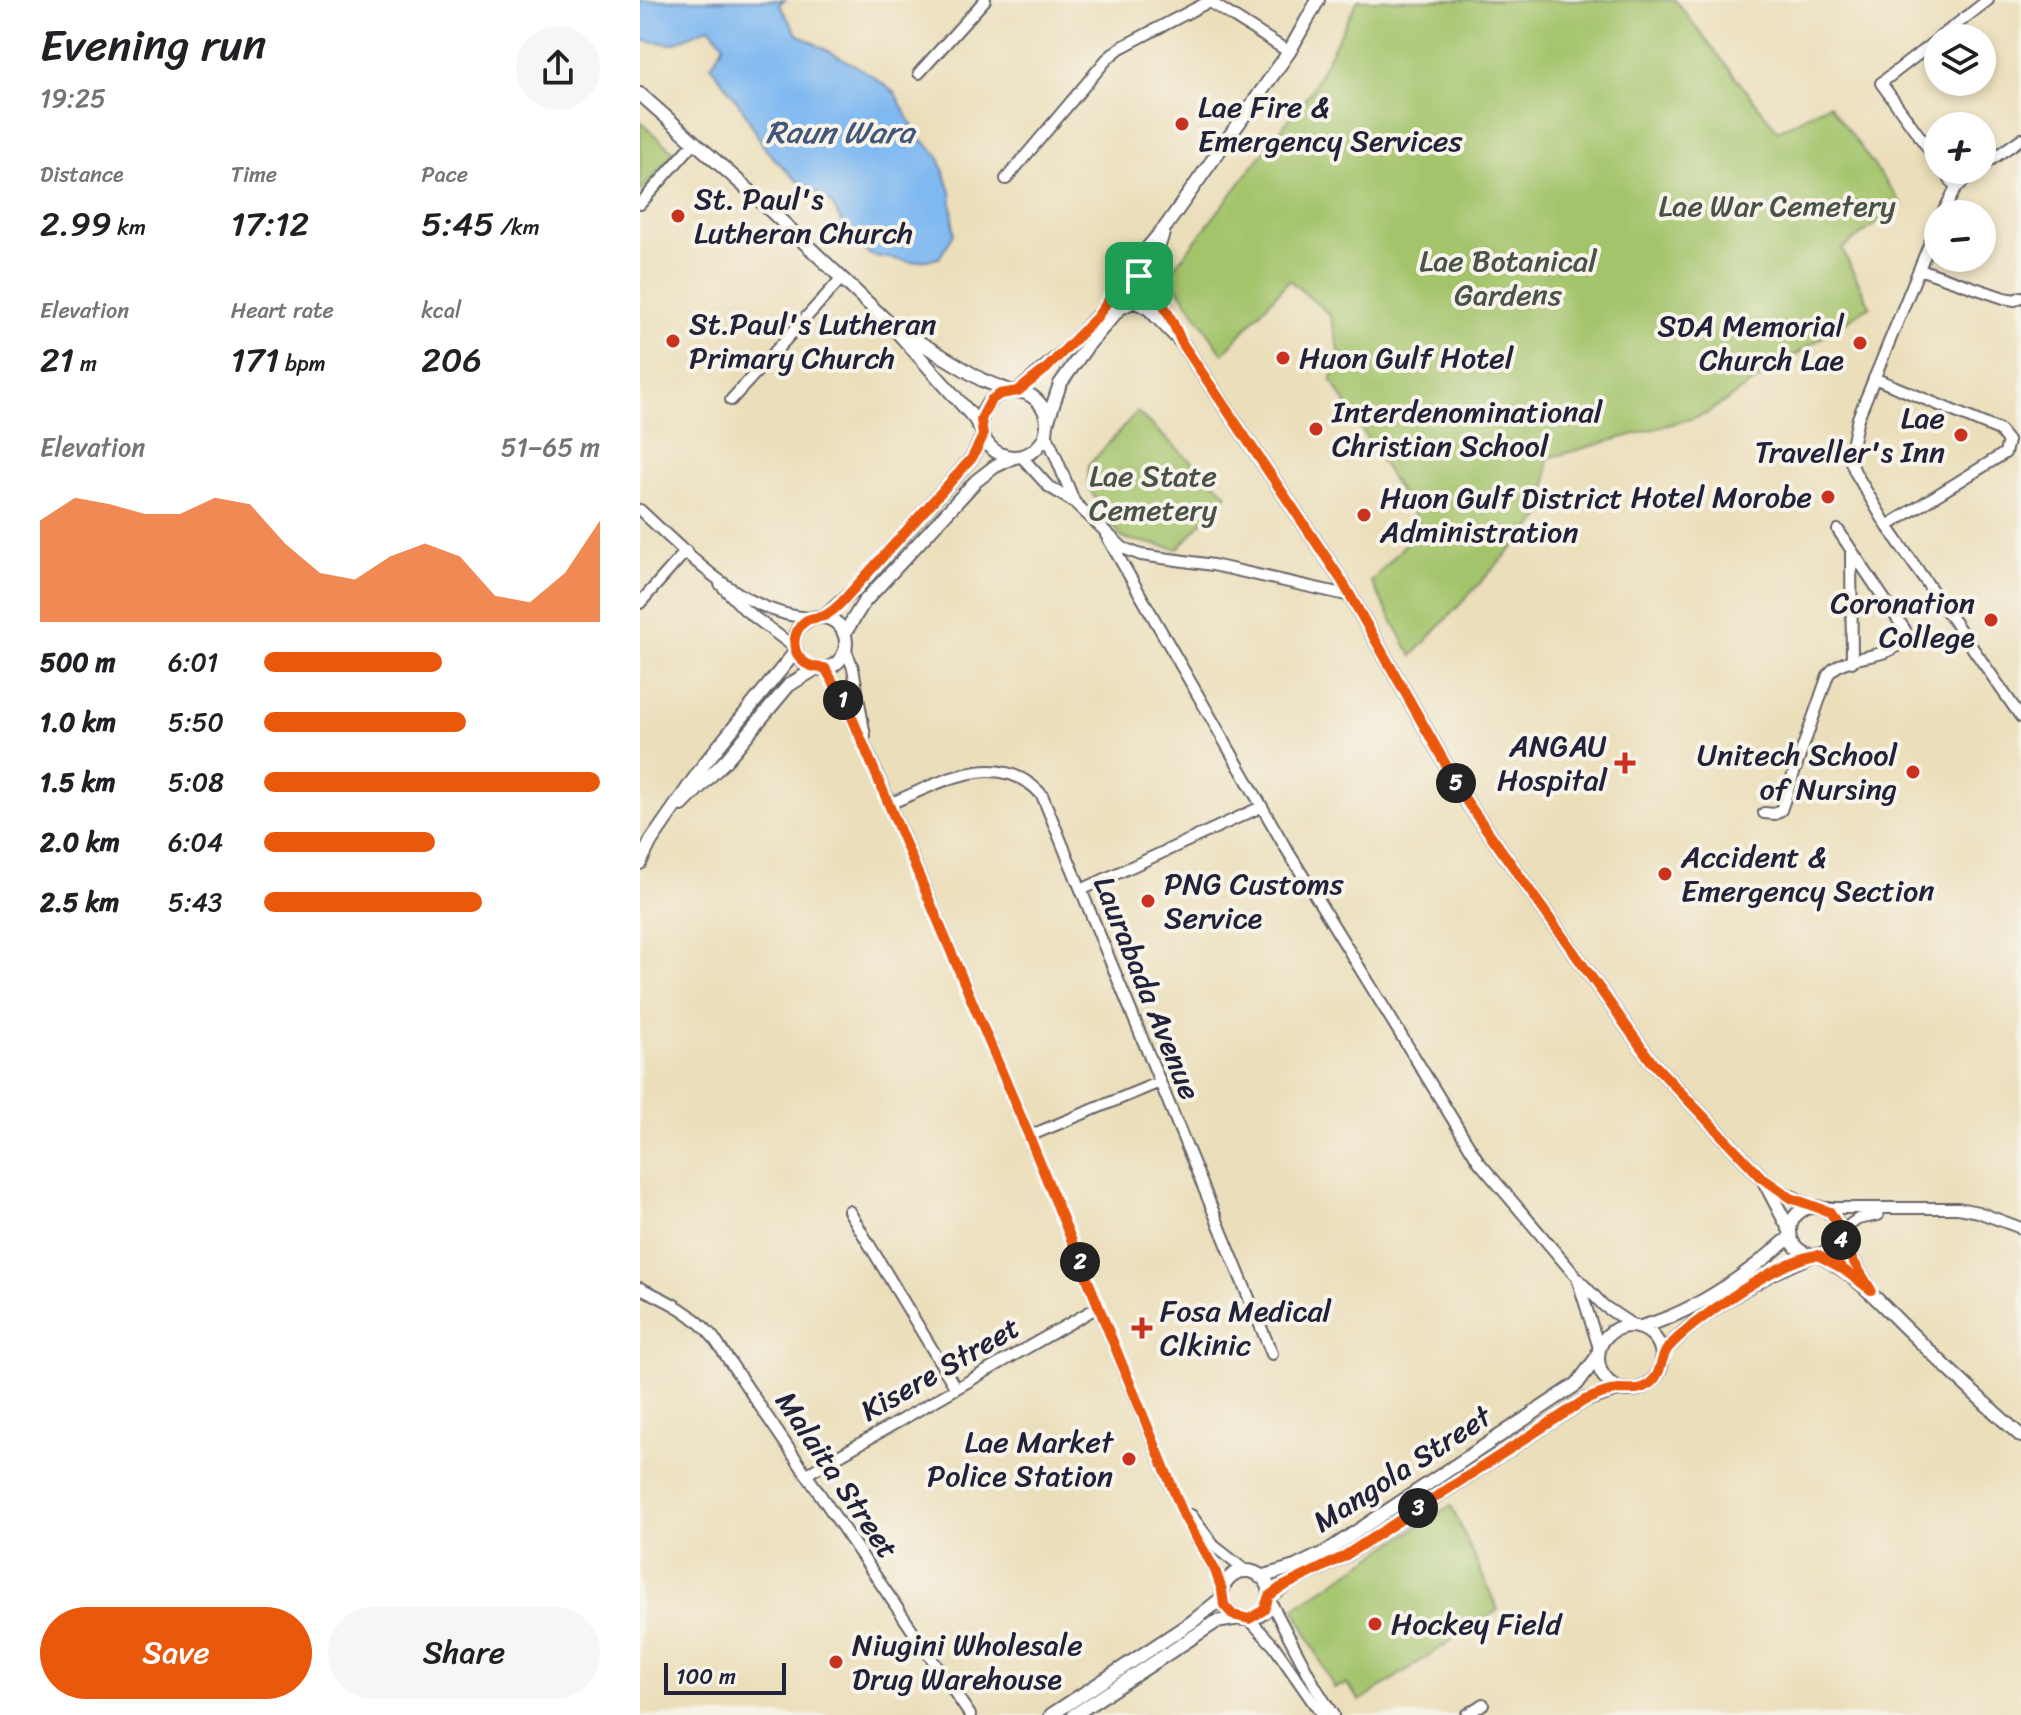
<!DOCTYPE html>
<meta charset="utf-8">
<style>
:root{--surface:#fff;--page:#f6f6f6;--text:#202124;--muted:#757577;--accent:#ea580c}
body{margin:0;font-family:Sriracha,sans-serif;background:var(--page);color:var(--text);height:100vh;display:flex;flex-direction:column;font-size:30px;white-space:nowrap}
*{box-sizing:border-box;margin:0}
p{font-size:26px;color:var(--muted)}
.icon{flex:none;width:44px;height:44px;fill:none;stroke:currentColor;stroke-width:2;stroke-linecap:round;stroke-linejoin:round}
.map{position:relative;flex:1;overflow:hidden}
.side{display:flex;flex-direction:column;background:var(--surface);width:640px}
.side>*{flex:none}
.tools{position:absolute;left:1284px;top:24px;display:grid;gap:16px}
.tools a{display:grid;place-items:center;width:72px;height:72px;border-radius:50%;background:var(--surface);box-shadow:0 4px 12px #0003;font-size:40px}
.scale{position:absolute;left:24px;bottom:20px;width:122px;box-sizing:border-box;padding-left:8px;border:4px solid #22223b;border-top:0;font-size:22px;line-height:28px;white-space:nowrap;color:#22223b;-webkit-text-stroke:6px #f7f3e8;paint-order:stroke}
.pin{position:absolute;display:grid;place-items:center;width:68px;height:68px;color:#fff;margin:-34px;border-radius:16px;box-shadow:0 4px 12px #0006}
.km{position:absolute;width:40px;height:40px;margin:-20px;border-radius:50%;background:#222;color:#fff;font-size:22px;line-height:40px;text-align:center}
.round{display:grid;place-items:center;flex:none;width:84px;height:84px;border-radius:42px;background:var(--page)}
.head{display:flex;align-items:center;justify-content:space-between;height:136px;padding:0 40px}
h1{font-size:44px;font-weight:600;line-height:60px}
.stats{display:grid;grid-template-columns:repeat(3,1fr);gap:12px;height:136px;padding:8px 40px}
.stats div{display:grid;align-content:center}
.stats b{font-size:34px;font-weight:600}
.stats small{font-size:22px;font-weight:400}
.stats p{font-size:22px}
.chart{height:224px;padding:16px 40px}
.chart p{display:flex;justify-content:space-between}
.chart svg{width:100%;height:144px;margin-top:8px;fill:var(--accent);opacity:.7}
.action{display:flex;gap:16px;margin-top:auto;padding:16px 40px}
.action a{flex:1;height:92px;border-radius:48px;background:var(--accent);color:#fff;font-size:32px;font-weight:600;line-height:92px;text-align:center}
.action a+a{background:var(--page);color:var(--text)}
ul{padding:0 40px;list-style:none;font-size:26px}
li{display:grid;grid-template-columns:128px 96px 1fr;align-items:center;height:60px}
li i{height:20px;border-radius:10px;background:var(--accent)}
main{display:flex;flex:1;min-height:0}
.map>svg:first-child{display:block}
.green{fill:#a4c46c;stroke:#637354;stroke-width:2}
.water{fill:#80b9f1;stroke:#516e96;stroke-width:2}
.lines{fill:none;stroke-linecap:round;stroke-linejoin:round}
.minor-casing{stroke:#686467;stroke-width:14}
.major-casing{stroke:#686467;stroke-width:16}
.minor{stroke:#fff;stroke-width:10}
.major{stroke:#fff;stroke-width:12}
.route-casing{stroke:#fff;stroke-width:16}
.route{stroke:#ea580c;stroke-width:10}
.poi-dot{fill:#c8321e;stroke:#f7f3e8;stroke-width:3}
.labels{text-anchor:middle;stroke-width:8;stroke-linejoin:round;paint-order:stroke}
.poi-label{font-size:30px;fill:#22223b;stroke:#f7f3e8;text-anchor:start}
.park-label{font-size:30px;fill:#49534a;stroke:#f7f3e8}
.street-label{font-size:30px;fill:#22223b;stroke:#f7f3e8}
.water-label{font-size:32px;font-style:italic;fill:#43577b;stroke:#f7f3e8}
</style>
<main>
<section class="side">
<div class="head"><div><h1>Evening run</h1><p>19:25</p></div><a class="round"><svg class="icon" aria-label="share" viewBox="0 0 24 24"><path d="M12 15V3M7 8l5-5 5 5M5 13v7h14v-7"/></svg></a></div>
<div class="stats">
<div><p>Distance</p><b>2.99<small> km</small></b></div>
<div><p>Time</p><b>17:12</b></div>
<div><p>Pace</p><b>5:45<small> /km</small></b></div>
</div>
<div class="stats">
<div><p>Elevation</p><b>21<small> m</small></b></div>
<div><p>Heart rate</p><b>171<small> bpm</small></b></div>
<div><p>kcal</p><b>206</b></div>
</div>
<div class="chart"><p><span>Elevation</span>51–65 m</p>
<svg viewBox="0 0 160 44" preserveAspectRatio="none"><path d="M0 44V13L10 6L20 8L30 11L40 11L50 6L60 8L70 20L80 29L90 31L100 24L110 20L120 24L130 36L140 38L150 29L160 13V44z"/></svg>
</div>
<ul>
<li><b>500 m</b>6:01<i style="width:53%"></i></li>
<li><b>1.0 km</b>5:50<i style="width:60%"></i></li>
<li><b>1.5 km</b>5:08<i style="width:100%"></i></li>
<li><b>2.0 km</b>6:04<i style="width:51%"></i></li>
<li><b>2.5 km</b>5:43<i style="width:65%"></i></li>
</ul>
<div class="action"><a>Save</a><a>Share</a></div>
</section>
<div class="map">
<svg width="1381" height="1715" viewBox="0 0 1381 1715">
<rect width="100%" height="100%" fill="#f7f3e8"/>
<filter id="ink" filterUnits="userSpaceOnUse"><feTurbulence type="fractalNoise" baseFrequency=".0125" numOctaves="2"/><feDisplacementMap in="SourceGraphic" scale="16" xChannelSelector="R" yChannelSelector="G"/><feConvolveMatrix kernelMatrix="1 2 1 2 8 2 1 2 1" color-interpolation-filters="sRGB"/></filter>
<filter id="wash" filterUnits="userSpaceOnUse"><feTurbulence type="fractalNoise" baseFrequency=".006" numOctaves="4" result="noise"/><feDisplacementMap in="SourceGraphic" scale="32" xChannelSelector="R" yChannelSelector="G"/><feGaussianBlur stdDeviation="1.8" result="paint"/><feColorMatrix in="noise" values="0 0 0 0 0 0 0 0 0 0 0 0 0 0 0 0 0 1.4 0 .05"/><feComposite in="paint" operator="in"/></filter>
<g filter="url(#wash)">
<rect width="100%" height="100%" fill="#ebdeba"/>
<!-- green -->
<path class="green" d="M 718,0 L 1035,0 L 1138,131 L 1189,104 L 1262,204 L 1202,249 L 1230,306 L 1064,415 L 908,458 L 905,513 L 772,656 L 731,582 L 781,527 L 691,379 L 702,361 L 690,315 L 649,280 L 583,354 L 529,275 L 670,92 Z
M 0,122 L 35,153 L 0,192 Z
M 497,412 L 587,494 L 538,549 L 482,538 L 448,487 L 449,465 Z
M 811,1505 L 858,1610 L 720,1701 L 707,1684 L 694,1688 L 654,1608 Z"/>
<!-- water -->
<path class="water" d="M 0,0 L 145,0 L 139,4 L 157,34 L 224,70 L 255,93 L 278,136 L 298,155 L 311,192 L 314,234 L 299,258 L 272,262 L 230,255 L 209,235 L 191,203 L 155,179 L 126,150 L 102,108 L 71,66 L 84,44 L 69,27 L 32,44 L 1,40 Z"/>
</g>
<g filter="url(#ink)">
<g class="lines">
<!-- minor casing -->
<g class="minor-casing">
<path id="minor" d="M 567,0 L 649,52
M 1299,38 L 1348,0
M 1298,39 L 1241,83 L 1298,162
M 279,73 L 345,0
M 1342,166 L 1381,139
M 1304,170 L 1316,188
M 366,179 L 467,59 L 480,48 L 568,2
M 0,204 L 53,144
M 1302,214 L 1316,188 L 1337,170
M 1298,223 L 1218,418 L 1211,450 L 1211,462 L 1215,472 L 1247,526 L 1381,717
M 1279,269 L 1364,298 L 1375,300 L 1381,297
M 1234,378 L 1359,430 L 1368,441 L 1365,453 L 1247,526
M 91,400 L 201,279
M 406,433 L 434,501
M 381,456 L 408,486 L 435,503 L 483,548 L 501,555 L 573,565 L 711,596
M 0,510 C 48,554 104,616 173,618
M 466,535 L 644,845 L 839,1162 L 934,1274
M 1211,552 L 1212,662
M 80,584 L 105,610 L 154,647
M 0,603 L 46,551
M 205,648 L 213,668 L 225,736
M 185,668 L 208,708 L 230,757 L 389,1136 L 531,1486 L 544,1516 L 575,1570 L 582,1590
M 249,804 C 298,784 358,746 402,795 L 632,1354
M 1124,813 L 1135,814 L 1141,810 L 1188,675 C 1205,651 1246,663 1266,638 L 1265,630 L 1198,530
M 441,890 L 621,807
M 389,1136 L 520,1082
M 1183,1208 L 1318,1208 L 1338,1212 L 1381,1228
M 209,1211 L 315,1387
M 1198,1233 L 1218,1219 L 1238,1215
M 937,1278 L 964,1306 L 994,1326
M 937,1278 L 959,1348
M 0,1288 C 29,1301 53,1313 73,1337 L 330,1715
M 167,1474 L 458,1307
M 551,1515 L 574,1546 L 607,1572
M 629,1599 L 676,1688 L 693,1715
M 609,1619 L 634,1646 L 682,1715
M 826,1715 L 843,1704"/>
</g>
<!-- major casing -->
<g class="major-casing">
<path id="major" d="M 0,94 L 112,193 L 251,325 L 334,418 L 341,429
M 505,280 L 534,326
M 479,284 L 483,295 L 509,309 L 542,343 L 702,581 L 827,802 L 1011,1061 L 1121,1177 L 1139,1191 L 1170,1206
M 264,333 L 342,380 L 370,391
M341 424a33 33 0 1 1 66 0a33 33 0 1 1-66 0Z
M 378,391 L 430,346 L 468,304 L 488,271 L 526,226 L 649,52 L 678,0
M 408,420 L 420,384 L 448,345 L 479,309 L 496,300 L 504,291 L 523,233
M 184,617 L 213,591 L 332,458 L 343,436
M154 643a26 26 0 1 1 52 0a26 26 0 1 1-52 0Z
M 204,634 L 224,602 L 336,481 L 354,467 L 374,457
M 42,805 L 87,759 L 149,685 L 177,668
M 0,863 L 11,841 L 65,763 L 156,651
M 1125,1183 L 1149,1229
M1150 1231a24 24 0 1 1 48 0a24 24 0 1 1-48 0Z
M 1198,1236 L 1227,1284
M 1178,1255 C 1222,1278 1238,1302 1272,1334 C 1308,1369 1344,1403 1381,1436
M958 1358a32 32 0 1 1 64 0a32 32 0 1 1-64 0Z
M 1001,1327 C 1056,1312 1107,1275 1150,1237
M 1022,1354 C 1058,1313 1123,1275 1173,1255
M582 1595a24 24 0 1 1 48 0a24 24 0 1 1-48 0Z
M 620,1577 L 655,1567 L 686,1552 L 937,1384 L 957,1357
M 629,1596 L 647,1584 L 703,1557 L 945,1400 L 981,1389
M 411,1715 L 552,1622 L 582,1598
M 434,1715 L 576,1622 L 600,1618"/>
</g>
<!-- minor -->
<use href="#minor" class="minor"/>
<!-- major -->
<use href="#major" class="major"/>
</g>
</g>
<g class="lines" filter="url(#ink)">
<!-- route casing -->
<g class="route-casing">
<path id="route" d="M 491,274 C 513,277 534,324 542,343 L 702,581 L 827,802 L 1011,1061 L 1121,1177 L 1151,1198 L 1190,1212 L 1198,1225 L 1198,1236 L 1231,1290 L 1200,1267 L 1178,1255 C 1144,1257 1051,1321 1028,1348 C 1019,1359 1023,1374 1009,1384 C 999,1391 991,1389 980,1389 C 969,1390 955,1396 945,1400 L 703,1557 L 640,1588 L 629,1596 L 624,1610 L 609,1619 L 593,1615 L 584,1605 L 582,1590 L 575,1570 L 544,1516 L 389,1136 L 208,708 L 185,668 C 174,668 163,665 157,654 C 151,642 156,627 167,620 C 174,617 181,618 186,615 C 191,612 197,607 201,603 L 332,458 L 343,436 L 341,419 L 351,400 L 360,394 L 378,391 L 407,368 L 457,317 L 483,279 Z"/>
</g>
<!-- route -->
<use href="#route" class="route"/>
</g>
<!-- markers -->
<g class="poi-dot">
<circle cx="542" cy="124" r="8"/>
<circle cx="38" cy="216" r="8"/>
<circle cx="33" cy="341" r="8"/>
<circle cx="1220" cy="343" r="8"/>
<circle cx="643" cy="358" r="8"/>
<circle cx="676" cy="429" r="8"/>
<circle cx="1321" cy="435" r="8"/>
<circle cx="1188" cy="497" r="8"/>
<circle cx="724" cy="515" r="8"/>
<circle cx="1351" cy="620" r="8"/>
<path d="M981 751h8v8h8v8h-8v8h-8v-8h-8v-8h8z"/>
<circle cx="1273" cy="772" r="8"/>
<circle cx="1025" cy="874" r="8"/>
<circle cx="508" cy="901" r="8"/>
<path d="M498 1316h8v8h8v8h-8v8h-8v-8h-8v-8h8z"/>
<circle cx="489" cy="1459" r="8"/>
<circle cx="735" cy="1624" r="8"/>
<circle cx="196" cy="1662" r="8"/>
</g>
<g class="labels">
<!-- poi labels -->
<g class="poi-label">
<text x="558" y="117">Lae Fire &amp;<tspan x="558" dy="34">Emergency Services</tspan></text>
<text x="54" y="209">St. Paul's<tspan x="54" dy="34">Lutheran Church</tspan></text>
<text x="49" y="334">St.Paul's Lutheran<tspan x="49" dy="34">Primary Church</tspan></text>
<text x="1204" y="336" text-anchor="end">SDA Memorial<tspan x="1204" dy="34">Church Lae</tspan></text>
<text x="659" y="368">Huon Gulf Hotel</text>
<text x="692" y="422">Interdenominational<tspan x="692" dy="34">Christian School</tspan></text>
<text x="1305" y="428" text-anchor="end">Lae<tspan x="1305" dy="34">Traveller's Inn</tspan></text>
<text x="1172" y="507" text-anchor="end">Hotel Morobe</text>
<text x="740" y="508">Huon Gulf District<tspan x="740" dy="34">Administration</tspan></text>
<text x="1335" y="613" text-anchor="end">Coronation<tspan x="1335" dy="34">College</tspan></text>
<text x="967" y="756" text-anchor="end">ANGAU<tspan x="967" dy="34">Hospital</tspan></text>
<text x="1257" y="765" text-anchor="end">Unitech School<tspan x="1257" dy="34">of Nursing</tspan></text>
<text x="1041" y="867">Accident &amp;<tspan x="1041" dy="34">Emergency Section</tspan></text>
<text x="524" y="894">PNG Customs<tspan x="524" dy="34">Service</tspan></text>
<text x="520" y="1321">Fosa Medical<tspan x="520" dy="34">Clkinic</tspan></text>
<text x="473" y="1452" text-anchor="end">Lae Market<tspan x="473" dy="34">Police Station</tspan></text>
<text x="751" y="1634">Hockey Field</text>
<text x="212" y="1655">Niugini Wholesale<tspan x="212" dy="34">Drug Warehouse</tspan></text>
</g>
<!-- park labels -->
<g class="park-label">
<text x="1137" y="216">Lae War Cemetery</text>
<text x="868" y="271">Lae Botanical<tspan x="868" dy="34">Gardens</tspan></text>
<text x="513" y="486">Lae State<tspan x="513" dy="34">Cemetery</tspan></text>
</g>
<!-- street labels -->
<g class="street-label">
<text transform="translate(507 988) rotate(68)" y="10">Laurabada Avenue</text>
<text transform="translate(300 1369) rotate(-30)" y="10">Kisere Street</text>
<text transform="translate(762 1469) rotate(-33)" y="10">Mangola Street</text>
<text transform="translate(197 1475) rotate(56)" y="10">Malaita Street</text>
</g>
<!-- water labels -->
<g class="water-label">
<text x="200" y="143">Raun Wara</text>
</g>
</g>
</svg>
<div class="tools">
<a><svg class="icon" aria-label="layers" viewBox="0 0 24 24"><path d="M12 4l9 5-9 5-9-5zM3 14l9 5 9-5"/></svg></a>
<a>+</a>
<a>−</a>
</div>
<div class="scale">100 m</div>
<div class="pin" style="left:499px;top:276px;background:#1e9e55"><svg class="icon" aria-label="arrive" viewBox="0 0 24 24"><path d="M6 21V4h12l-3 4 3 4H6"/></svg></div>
<b class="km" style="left:203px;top:700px">1</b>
<b class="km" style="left:440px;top:1262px">2</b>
<b class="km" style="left:778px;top:1508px">3</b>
<b class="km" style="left:1201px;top:1240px">4</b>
<b class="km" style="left:816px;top:783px">5</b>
</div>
</main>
